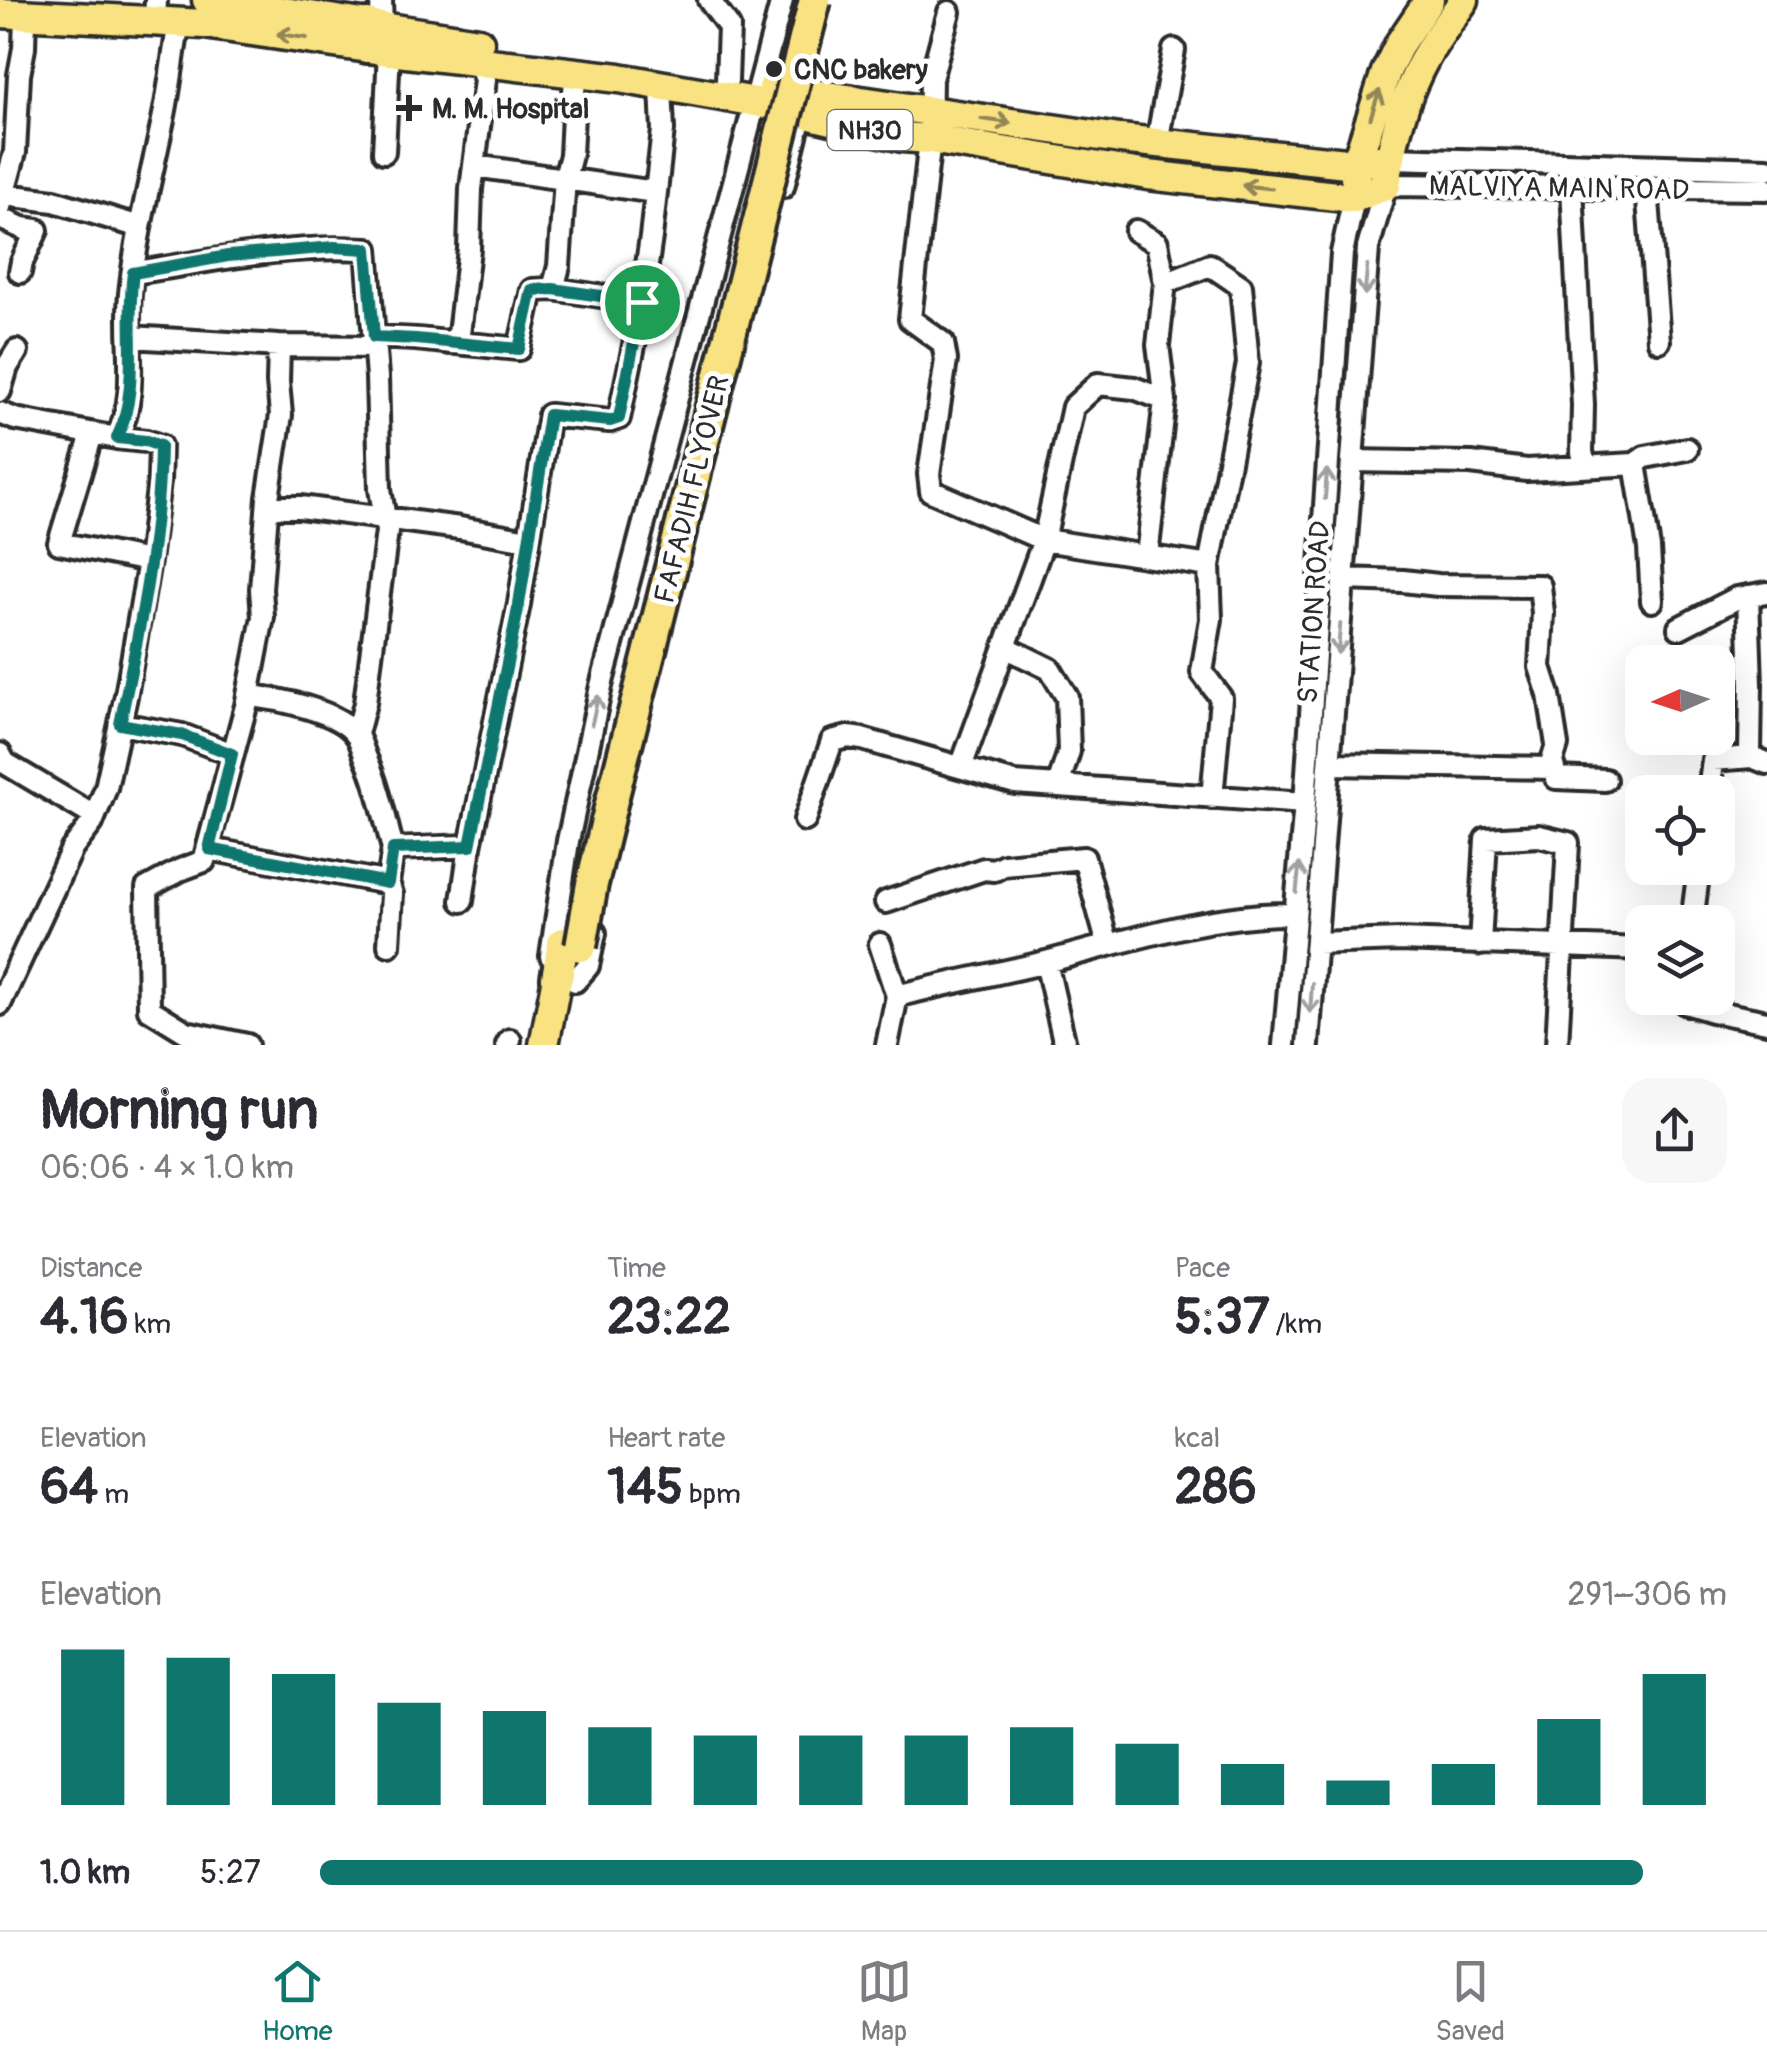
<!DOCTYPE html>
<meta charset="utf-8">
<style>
:root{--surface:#fff;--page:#f7f7f7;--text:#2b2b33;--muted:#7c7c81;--line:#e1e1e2;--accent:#0f766e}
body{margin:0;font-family:Pangolin,sans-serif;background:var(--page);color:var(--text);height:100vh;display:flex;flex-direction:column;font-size:38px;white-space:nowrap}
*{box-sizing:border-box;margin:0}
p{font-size:32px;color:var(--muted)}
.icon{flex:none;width:55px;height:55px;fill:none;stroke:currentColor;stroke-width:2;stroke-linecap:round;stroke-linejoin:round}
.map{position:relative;height:1045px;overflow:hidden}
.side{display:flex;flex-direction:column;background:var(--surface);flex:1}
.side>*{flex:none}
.needle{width:65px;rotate:267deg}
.fabs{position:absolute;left:1625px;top:645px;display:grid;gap:20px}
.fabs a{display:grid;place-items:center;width:110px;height:110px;border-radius:20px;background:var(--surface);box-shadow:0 10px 40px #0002;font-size:50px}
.pin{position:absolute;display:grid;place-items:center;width:85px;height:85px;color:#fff;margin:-42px;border:5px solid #fff;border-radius:50%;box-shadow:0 2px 10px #0007}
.round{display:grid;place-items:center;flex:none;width:105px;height:105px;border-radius:30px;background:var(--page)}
.overview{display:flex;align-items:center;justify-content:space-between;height:170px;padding:0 40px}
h1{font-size:55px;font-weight:800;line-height:75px}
.metrics{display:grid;grid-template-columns:repeat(3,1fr);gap:15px;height:170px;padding:10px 40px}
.metrics div{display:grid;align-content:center}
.metrics b{font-size:50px;font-weight:800}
.metrics small{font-size:28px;font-weight:400}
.metrics p{font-size:28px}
.chart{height:280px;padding:20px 40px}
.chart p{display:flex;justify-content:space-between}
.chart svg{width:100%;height:180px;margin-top:10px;stroke:var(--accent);stroke-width:6}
ul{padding:0 40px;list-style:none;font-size:32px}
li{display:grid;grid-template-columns:160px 120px 1fr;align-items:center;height:75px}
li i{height:25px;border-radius:12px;background:var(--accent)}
.menu{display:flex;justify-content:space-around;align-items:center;height:140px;border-top:2px solid var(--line);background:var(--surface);font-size:28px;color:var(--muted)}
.menu a{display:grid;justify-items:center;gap:5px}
.menu .current{color:var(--accent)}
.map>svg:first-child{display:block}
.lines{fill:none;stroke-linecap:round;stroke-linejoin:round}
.minor-casing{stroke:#2b2b2b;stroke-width:28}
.major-casing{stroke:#2b2b2b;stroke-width:35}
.highway-casing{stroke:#2b2b2b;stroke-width:38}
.minor{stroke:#fff;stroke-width:20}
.major{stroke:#f8e281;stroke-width:28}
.highway{stroke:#f8e281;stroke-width:30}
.highway-bridge-casing{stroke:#2b2b2b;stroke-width:38;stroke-linecap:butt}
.highway-bridge{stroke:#f8e281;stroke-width:30}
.oneway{stroke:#928656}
.oneway2{stroke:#a0a0a0}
.route-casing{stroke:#fff;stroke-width:20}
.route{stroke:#0f766e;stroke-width:12}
.poi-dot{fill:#2b2b2b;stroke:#fff;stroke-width:4}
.labels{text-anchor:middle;stroke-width:10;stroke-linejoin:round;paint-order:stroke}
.shield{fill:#fff;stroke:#6b6b6b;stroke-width:2.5}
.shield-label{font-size:25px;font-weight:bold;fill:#2b2b2b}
.poi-label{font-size:28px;font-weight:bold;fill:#2b2b2b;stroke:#fff;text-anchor:start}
.street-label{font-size:28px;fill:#2b2b2b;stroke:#fff}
</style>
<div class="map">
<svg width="1767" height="1045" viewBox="0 0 1767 1045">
<rect width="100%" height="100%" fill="#fff"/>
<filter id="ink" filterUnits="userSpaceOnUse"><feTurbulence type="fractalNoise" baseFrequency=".01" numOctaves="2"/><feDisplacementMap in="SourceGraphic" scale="20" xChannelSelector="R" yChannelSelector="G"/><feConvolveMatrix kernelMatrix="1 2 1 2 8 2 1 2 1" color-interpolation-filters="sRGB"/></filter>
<g filter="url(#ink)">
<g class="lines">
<!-- minor casing -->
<g class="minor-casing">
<path id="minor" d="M 381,0 L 382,27
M 709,0 L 729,27 L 727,81
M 949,12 L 931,79 L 930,139 L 910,319 L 943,343 L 946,360 L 929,474 L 931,491 L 1044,540 L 1209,566 L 1211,619 L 1202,672 L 1221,698 L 1212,798
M 155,20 L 156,0
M 1157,143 L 1174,50
M 384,152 L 389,51
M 1391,158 L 1767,169
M 474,166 L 655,192
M 783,187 L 804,104
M 1572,187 L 1583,405 L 1582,452 L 1585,465
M 1647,188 L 1659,341
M 5,195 L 54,201 L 140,227
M 0,207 L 15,152 L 19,75 L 24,48 L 25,14
M 0,218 L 22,228 L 37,230 L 22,262 L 20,272
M 1136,231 L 1157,243 L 1165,283
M 133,273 C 211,261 288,244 367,249 L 377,377 L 380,489 L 387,531 L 365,703 L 357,734
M 553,289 L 559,266 L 565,178 L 571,155 L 575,74
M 130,337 L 279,346 L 374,347
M 374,337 L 416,339 L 519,349 L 532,290 L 553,289 L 641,302
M 450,343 L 459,334 L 469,249 L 471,189 L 485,80 L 478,60
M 0,391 L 7,367 L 17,351
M 1165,400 L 1158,345 L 1165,283 L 1210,265 L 1241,286 L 1248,363 L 1209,566
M 0,413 L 15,419 L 117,438 L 146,441 L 160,446 L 159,481 L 149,561 L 126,696 L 106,788 L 92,823 L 72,849 L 0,1004
M 92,434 L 59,543 L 149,561
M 117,438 C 140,391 125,344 130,294 C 136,235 151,178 163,120 C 170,88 173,54 179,22
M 1352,461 L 1471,463 L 1527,470 L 1635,464 L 1645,457 L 1687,449
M 1635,464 L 1649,548 L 1652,601
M 268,507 L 300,507 L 460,528 L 528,540
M 1344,579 L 1403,581 L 1438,585 L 1540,586 L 1543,613 L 1540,667 L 1549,695 L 1557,745 L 1552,761 L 1556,778 L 1605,780
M 1748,596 L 1751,685 L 1750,753 L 1752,757 L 1767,763
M 1679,628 L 1737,598 L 1767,593
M 1005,647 L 1050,669 L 1067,697 L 1069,751 L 1058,786
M 248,696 C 276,698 341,711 357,736 C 361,742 363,751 366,758 C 379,787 385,819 393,849
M 120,724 L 182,735 L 232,754
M 0,754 L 5,763 L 94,816
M 1329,764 L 1554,768
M 961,767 L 1044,540 L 1073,407 L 1098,384 L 1134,388 L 1165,400 L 1147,556
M 1709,792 L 1713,760 L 1752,757
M 805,820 L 832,741 L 848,737 L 862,739 L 1015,783 L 1305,803
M 209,849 L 388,883
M 462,901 L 470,846 L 519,604 L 549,415 L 610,421 L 619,418 L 639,321 L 651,237 L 663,130 L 661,87
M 886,902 L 984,869 L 994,870 L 1004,865 L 1084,858 L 1108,945
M 1692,922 L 1699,868
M 1316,943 L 1400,940 L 1642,949
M 880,944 L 897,996 L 887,1045
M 1480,944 L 1486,839 L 1539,836 L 1568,843 L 1557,1045
M 389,945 L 392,894 L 388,883 L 393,849 L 470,846
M 551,956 L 568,841 L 601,686 L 782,0
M 1046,962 L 1065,1045
M 575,981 L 588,966 L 595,933
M 897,996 C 946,983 997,974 1046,962 C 1126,941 1212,913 1294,914
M 1682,998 L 1685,1003 L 1712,1011 L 1767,1022
M 247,1045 L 186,1032 L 149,1009 L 147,888 L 180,870 L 204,861 L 246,706 L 263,617 L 261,589 L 268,498 L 281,415 L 278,382 L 279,346
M 507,1045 L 510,1040
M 1284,1045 L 1305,803 L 1342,253 L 1354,198
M 1308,1045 L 1368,248 L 1386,185 L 1767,189"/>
</g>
<!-- major casing -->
<g class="major-casing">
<path id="major" d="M 207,0 L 479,42
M 0,13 L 204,24 L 389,51 L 619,78 L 756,102 L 902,137 L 930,139 L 1148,175 L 1354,198 L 1386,185 C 1392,142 1404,96 1425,58 C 1436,38 1451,19 1464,0
M 773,88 L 1120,139 L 1356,164 L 1391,158
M 1355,177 L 1356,164 L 1386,72 L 1400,43 L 1429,0
M 544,1045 L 557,978"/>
</g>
<!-- highway casing -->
<g class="highway-casing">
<path id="highway" d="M 367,47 L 368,25
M 557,978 L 563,943"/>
</g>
<!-- minor -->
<use href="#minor" class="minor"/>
<!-- major -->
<use href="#major" class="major"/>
<!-- highway -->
<use href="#highway" class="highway"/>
<!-- highway-bridge casing -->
<g class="highway-bridge-casing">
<path id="highway-bridge" d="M 581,946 L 592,884 L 612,800 L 815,0"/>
</g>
<!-- highway-bridge -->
<use href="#highway-bridge" class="highway-bridge"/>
</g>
<!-- one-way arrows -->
<defs><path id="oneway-shaft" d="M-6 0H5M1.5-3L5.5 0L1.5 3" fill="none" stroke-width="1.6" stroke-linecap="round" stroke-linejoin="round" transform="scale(2.5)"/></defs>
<g class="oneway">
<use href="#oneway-shaft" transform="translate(292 36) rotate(-172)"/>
<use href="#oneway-shaft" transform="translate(1375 104) rotate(-72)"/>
<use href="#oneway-shaft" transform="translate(996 121) rotate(8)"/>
<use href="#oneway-shaft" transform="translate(1257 187) rotate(-174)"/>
</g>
<g class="oneway2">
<use href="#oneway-shaft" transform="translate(1366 280) rotate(95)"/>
<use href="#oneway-shaft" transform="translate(1326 484) rotate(-86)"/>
<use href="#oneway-shaft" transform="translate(1339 639) rotate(95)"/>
<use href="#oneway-shaft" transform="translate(595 710) rotate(-77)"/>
<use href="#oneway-shaft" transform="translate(1298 878) rotate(-84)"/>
<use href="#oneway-shaft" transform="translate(1311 998) rotate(94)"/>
</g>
</g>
<g class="lines" filter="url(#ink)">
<!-- route casing -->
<g class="route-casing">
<path id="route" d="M 334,247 L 367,249 L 374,337 L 416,339 L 519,349 L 532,290 L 553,289 L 642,302 L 619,418 L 610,421 L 549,415 L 519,604 L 470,846 L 393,849 L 388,883 L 209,849 L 232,754 L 182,735 L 120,724 C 139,633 159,539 160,446 L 146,441 L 117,438 C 141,387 125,328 133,273 L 228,256 Z"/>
</g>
<!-- route -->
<use href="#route" class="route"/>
</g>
<!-- markers -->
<g class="poi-dot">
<circle cx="774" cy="69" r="10"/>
<path d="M404 93h10v10h10v10h-10v10h-10v-10h-10v-10h10z"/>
</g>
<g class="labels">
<!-- shield labels -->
<rect class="shield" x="827.5" y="110" width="85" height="40" rx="8"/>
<g class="shield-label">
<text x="870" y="139">NH30</text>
</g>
<!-- poi labels -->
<g class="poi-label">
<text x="794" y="79">CNC bakery</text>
<text x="432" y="118">M. M. Hospital</text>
</g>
<!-- street labels -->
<g class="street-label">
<text transform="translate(1559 187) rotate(1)" y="10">MALVIYA MAIN ROAD</text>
<text transform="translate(691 489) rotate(-76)" y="10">FAFADIH FLYOVER</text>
<text transform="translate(1313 612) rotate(-86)" y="10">STATION ROAD</text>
</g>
</g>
</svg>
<div class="fabs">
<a><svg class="needle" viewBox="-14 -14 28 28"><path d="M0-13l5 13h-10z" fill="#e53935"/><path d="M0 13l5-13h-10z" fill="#7c7c81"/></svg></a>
<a><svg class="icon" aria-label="locate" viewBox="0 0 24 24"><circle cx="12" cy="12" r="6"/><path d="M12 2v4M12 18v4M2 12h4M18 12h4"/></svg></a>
<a><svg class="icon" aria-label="layers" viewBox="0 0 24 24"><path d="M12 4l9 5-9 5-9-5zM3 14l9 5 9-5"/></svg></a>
</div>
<div class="pin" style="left:642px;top:302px;background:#1e9e55"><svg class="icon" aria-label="arrive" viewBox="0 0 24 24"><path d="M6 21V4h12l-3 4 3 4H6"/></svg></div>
</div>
<section class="side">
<div class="overview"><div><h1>Morning run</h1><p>06:06 · 4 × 1.0 km</p></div><a class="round"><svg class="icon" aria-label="share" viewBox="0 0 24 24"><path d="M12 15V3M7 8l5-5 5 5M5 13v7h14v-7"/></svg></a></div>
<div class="metrics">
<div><p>Distance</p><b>4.16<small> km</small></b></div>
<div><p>Time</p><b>23:22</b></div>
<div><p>Pace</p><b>5:37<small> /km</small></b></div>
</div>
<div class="metrics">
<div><p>Elevation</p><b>64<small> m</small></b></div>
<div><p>Heart rate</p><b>145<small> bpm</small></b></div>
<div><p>kcal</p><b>286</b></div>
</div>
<div class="chart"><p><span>Elevation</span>291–306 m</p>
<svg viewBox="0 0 160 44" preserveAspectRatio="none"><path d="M5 44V6M15 44V8M25 44V12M35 44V19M45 44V21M55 44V25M65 44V27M75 44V27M85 44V27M95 44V25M105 44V29M115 44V34M125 44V38M135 44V34M145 44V23M155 44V12"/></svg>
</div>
<ul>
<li><b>1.0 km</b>5:27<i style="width:94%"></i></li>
</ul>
</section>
<nav class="menu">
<a class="current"><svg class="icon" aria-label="home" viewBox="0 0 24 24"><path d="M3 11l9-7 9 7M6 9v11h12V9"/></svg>Home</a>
<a><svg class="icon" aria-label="map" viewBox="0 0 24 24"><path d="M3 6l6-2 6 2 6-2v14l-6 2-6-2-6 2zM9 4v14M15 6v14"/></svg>Map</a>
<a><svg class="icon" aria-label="saved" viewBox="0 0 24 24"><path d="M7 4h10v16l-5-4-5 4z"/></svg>Saved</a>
</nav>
